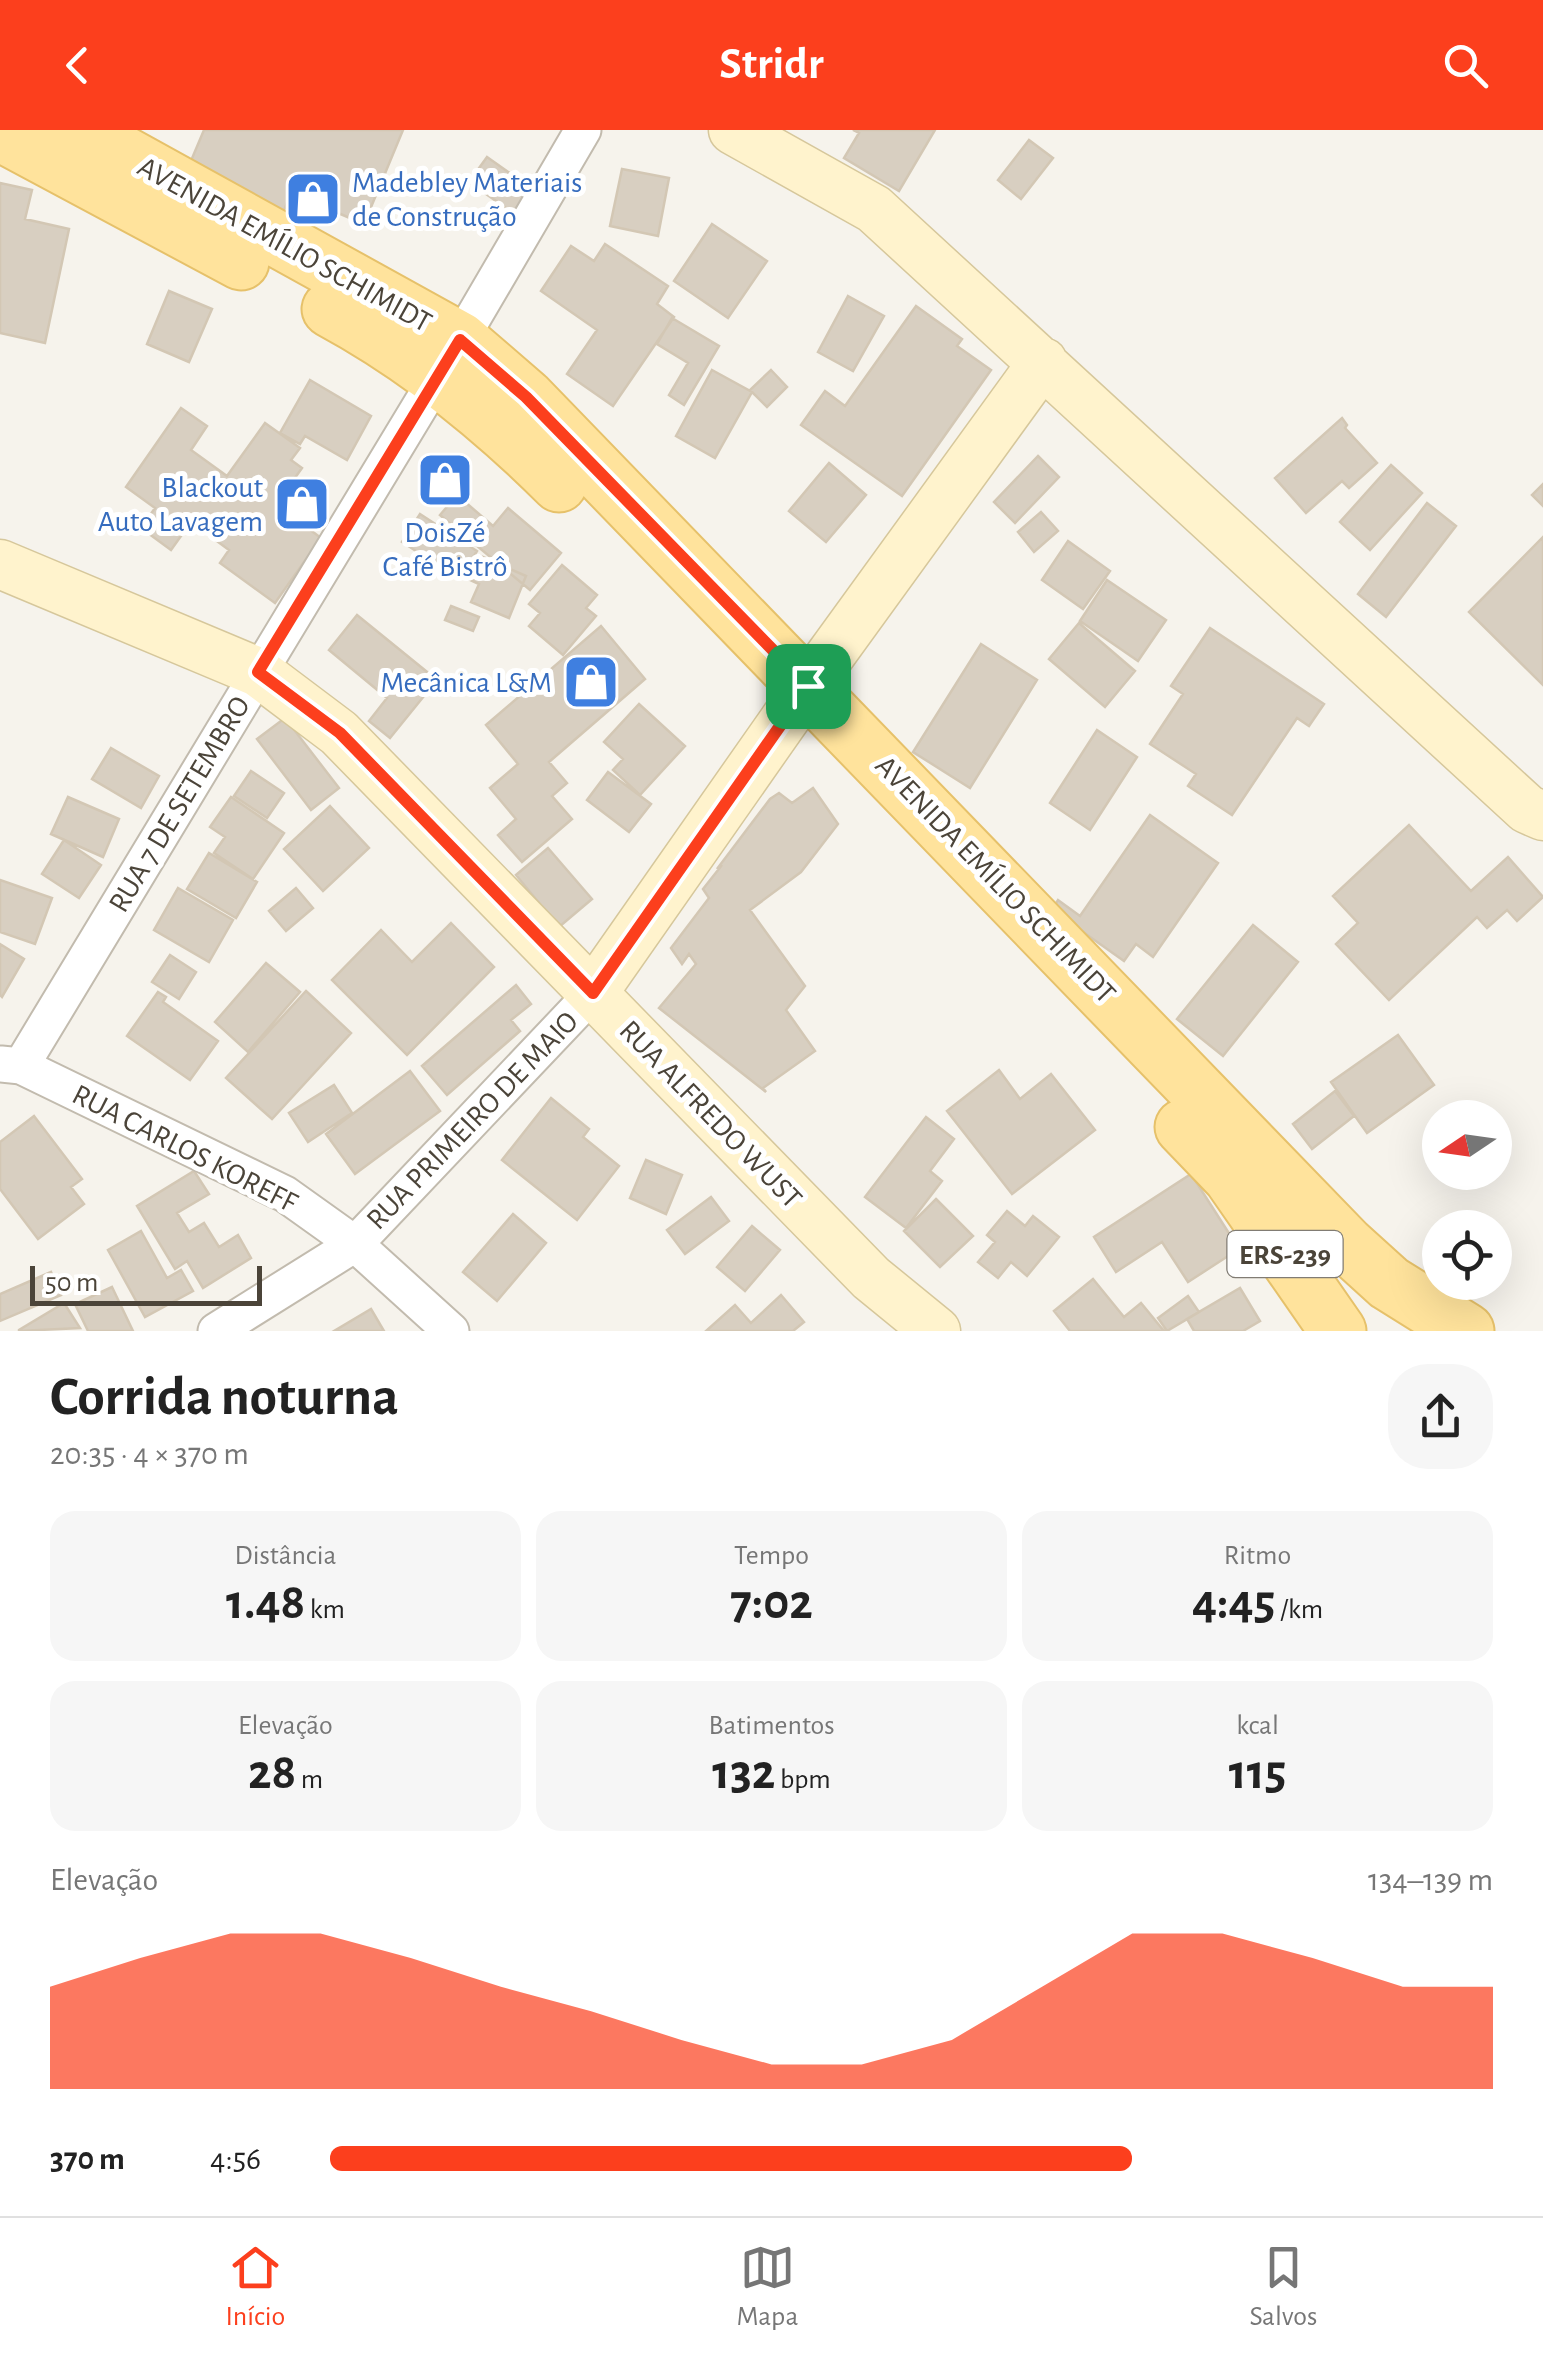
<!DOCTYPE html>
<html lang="pt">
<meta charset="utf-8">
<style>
:root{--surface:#fff;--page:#f6f6f6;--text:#222;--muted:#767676;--line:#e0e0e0;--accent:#fc3f1d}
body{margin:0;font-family:"Alegreya Sans",sans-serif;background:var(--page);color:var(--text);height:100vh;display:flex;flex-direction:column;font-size:38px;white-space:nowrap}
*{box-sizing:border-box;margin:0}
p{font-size:32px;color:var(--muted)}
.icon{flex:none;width:55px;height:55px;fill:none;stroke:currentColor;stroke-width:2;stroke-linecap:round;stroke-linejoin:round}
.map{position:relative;height:1201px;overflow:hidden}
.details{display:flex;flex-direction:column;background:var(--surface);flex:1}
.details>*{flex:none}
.needle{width:65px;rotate:257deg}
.buttons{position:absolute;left:1422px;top:970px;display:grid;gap:20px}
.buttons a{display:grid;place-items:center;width:90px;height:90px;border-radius:50%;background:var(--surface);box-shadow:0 10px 40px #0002;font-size:50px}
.scale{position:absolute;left:30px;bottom:25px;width:232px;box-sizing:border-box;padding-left:10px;border:5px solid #4b4439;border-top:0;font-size:28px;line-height:35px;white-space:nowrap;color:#4b4439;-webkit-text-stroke:8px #fff;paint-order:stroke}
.pin{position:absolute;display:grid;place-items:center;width:85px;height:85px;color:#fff;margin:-42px;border-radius:20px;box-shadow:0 5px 15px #0006}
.round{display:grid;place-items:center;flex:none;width:105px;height:105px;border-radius:40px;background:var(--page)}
.overview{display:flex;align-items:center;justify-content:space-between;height:170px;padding:0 50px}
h1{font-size:55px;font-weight:700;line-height:75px}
.figures{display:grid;grid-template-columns:repeat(3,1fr);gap:15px;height:170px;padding:10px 50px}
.figures div{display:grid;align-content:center;border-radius:25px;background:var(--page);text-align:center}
.figures b{font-size:50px;font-weight:700}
.figures small{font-size:28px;font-weight:400}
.figures p{font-size:28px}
.chart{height:280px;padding:20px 50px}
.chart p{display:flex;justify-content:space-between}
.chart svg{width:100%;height:180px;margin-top:10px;fill:var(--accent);opacity:.7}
ul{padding:0 50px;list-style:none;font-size:32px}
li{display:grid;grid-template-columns:160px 120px 1fr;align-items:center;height:75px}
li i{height:25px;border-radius:12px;background:var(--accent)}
header{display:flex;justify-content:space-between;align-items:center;height:130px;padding:0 50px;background:var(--accent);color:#fff;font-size:45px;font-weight:700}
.menu{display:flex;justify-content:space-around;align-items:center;height:140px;border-top:2px solid var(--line);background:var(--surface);font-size:28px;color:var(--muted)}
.menu a{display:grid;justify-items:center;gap:5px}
.menu .selected{color:var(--accent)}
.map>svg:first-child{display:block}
.building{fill:#d8cfc1;stroke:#d3c7b4;stroke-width:2.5}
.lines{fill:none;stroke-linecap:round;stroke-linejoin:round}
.street-casing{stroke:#c2bbae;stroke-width:39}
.secondary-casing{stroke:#d6c79b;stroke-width:51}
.primary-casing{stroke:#e6c16a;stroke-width:59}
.street{stroke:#fff;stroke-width:35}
.secondary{stroke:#fff3cd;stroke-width:48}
.primary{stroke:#ffe39c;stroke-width:55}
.route-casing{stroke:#fff;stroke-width:20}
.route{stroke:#fc3f1d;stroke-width:12}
.labels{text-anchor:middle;stroke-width:10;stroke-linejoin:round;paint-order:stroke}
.shield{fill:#fff;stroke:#817c74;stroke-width:2.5}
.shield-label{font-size:28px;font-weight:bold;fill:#4b4439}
.shop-label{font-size:30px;fill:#366cbe;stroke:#fff;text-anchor:end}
.street-label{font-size:30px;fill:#4b4439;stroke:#fff}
</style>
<header><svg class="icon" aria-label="back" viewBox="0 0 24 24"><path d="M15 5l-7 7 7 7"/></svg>Stridr<svg class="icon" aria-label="search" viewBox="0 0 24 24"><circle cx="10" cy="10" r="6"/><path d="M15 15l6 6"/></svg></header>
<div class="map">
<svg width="1543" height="1201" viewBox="0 0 1543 1201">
<rect width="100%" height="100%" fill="#f6f3ec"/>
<!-- building -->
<path class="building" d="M 204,0 L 403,0 L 364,94 L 291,63 L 279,93 L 182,52 Z
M 853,0 L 935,0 L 899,61 L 844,28 L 859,3 Z
M 1029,10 L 1053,28 L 1021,69 L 998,50 Z
M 487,27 L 531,58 L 513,83 L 469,52 Z
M 622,39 L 669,48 L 658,106 L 610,96 Z
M 0,53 L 32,60 L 25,89 L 69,99 L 45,213 L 0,203 Z
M 712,94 L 767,131 L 728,188 L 674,151 Z
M 605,114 L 668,156 L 657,174 L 674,187 L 613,276 L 567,244 L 597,200 L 541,161 L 571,116 L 594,131 Z
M 169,161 L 212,179 L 189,232 L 147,214 Z
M 848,166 L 884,186 L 853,241 L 818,222 Z
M 916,176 L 962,209 L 957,216 L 991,240 L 902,366 L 801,295 L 825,261 L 845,276 Z
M 672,188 L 719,216 L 684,275 L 669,265 L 688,233 L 657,214 Z
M 712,240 L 752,262 L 715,328 L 676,306 Z
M 771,240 L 787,257 L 767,277 L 750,260 Z
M 310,250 L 371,286 L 347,330 L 305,306 L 300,314 L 280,303 Z
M 181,278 L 207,296 L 191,320 L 227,346 L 265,293 L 300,318 L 291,330 L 302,338 L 287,359 L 321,383 L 309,399 L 321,408 L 275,473 L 220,433 L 229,420 L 191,392 L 171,420 L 141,398 L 155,378 L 126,357 Z
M 1342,288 L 1347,295 L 1345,298 L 1377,333 L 1349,358 L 1342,351 L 1306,383 L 1275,348 Z
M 1038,326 L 1059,347 L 1015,393 L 994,372 Z
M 829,333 L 866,365 L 826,412 L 789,381 Z
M 1391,335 L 1422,363 L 1370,420 L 1340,392 Z
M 1543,354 L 1543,376 L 1532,365 Z
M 457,365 L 493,396 L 508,378 L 561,423 L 530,460 L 440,385 Z
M 1427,373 L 1456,396 L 1386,487 L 1358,464 Z
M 1041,382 L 1058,401 L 1034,422 L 1018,402 Z
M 420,384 L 477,421 L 459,449 L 402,412 Z
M 1543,407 L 1543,555 L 1469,482 Z
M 1068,411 L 1110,441 L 1083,479 L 1042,450 Z
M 476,424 L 526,446 L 509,488 L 471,472 L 479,454 L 466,448 Z
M 562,435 L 597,465 L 586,478 L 596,486 L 563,525 L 529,496 L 540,483 L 529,474 Z
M 1107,450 L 1166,490 L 1138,531 L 1080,491 Z
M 451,476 L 479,487 L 473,501 L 445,490 Z
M 357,485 L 437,550 L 390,608 L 369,591 L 387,568 L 329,520 Z
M 1079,493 L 1135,541 L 1105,577 L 1049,529 Z
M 601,496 L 645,549 L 549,632 L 567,653 L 552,666 L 572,689 L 522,732 L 498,705 L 516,689 L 490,658 L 518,634 L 486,595 Z
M 1210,498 L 1324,574 L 1309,596 L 1297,588 L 1232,685 L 1188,656 L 1196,644 L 1150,614 L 1183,564 L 1171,556 Z
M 981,514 L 1037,550 L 970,658 L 913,622 Z
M 639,574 L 685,616 L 640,665 L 613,640 L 623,629 L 604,612 Z
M 285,588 L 339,658 L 311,680 L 257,609 Z
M 1097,600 L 1137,627 L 1090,700 L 1050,673 Z
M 111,618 L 159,646 L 141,678 L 92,649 Z
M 251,641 L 284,663 L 267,688 L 234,666 Z
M 608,642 L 651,674 L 629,702 L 587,670 Z
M 813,658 L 838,694 L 801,742 L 750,780 L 805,856 L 786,880 L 815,921 L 763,958 L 766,962 L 659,878 L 696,834 L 689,824 L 682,834 L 671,818 L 709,768 L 703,759 L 722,735 L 717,739 L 770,669 L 779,663 L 792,673 Z
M 68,667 L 119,689 L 103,727 L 51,704 Z
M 231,667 L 284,703 L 253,749 L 214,723 L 225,707 L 210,697 Z
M 330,676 L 369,718 L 323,761 L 284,719 Z
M 1150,685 L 1218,733 L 1153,827 L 1136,814 L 1124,831 L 1052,780 L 1058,770 L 1080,786 Z
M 1409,695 L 1471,761 L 1508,727 L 1543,767 L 1517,791 L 1507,780 L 1487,798 L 1477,787 L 1389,870 L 1336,814 L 1358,793 L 1333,766 Z
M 64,710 L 101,735 L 79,768 L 42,744 Z
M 548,718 L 592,769 L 559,797 L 516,745 Z
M 209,723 L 257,752 L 236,788 L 187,759 Z
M 0,750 L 52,768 L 35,814 L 0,802 Z
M 178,758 L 233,790 L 209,832 L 154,800 Z
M 296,758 L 313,778 L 286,801 L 269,781 Z
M 451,793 L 494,837 L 407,925 L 332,850 L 381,800 L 412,832 Z
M 1253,795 L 1298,832 L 1223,926 L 1177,889 Z
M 0,814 L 24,829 L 2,867 L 0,865 Z
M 170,825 L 196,842 L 179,869 L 152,852 Z
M 266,833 L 300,862 L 248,922 L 215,892 Z
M 516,855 L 531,874 L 511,890 L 520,901 L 447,965 L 422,936 Z
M 306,861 L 351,903 L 272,989 L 226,948 Z
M 158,862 L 166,867 L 163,872 L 218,911 L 190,950 L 127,906 Z
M 1398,905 L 1434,955 L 1367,1003 L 1331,952 Z
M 999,940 L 1020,969 L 1051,944 L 1095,1000 L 1012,1064 L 947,981 Z
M 410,941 L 440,981 L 355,1044 L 326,1004 Z
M 334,955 L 352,983 L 308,1012 L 289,983 Z
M 1335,961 L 1354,986 L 1312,1019 L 1293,994 Z
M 551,968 L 589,999 L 583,1007 L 619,1036 L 577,1090 L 502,1030 Z
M 34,986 L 82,1049 L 71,1057 L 84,1074 L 38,1109 L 0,1059 L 0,1012 Z
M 926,987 L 954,1009 L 930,1041 L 942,1051 L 906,1098 L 865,1067 Z
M 646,1030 L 682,1045 L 666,1084 L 630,1068 Z
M 194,1041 L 209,1064 L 177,1083 L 189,1102 L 204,1093 L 219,1117 L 238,1105 L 251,1128 L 203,1158 L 187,1131 L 175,1139 L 137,1076 Z
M 1191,1044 L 1239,1119 L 1188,1152 L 1162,1112 L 1116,1142 L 1094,1107 Z
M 711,1067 L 729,1091 L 685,1124 L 667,1100 Z
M 936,1069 L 973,1106 L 940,1137 L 904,1101 Z
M 1007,1081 L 1025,1096 L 1033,1086 L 1059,1107 L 1027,1146 L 1011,1132 L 998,1148 L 978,1132 L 995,1112 L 987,1105 Z
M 513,1084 L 546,1113 L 497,1171 L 463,1142 Z
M 752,1096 L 780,1120 L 745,1161 L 717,1137 Z
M 141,1101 L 167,1148 L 181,1140 L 193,1161 L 145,1187 L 108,1120 Z
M 51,1142 L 61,1165 L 0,1191 L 0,1164 Z
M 1093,1149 L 1124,1187 L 1141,1173 L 1164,1201 L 1070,1201 L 1054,1181 Z
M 112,1157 L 133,1201 L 88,1201 L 75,1174 Z
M 1240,1158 L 1260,1191 L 1243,1201 L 1194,1201 L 1187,1189 Z
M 781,1165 L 804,1192 L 793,1201 L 706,1201 L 735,1175 L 751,1193 Z
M 1188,1166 L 1199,1182 L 1167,1201 L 1158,1188 Z
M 64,1173 L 80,1198 L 19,1201 L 19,1200 Z
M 371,1179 L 384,1201 L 334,1201 Z"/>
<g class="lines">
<!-- street casing -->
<g class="street-casing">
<path id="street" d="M 1,934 L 21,936 L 285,1064 L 355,1114 L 451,1201
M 21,936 L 460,210 L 583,0
M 216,1201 L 355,1114 L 593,863"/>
</g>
<!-- secondary casing -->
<g class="secondary-casing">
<path id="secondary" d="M 733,0 L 874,79 L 1527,679 L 1543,686
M 0,434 L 258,542 L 339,603 L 871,1148 L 936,1201
M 593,863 L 808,556 L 1043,232"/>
</g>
<!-- primary casing -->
<g class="primary-casing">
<path id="primary" d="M 80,0 L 460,210 L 526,267 L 1347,1115 L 1389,1153 L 1466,1201
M 0,3 L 241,132
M 330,179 C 417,226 490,285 559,354
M 1183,997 L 1231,1047 L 1338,1201"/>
</g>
<!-- street -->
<use href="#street" class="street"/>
<!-- secondary -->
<use href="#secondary" class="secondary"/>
<!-- primary -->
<use href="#primary" class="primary"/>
</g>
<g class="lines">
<!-- route casing -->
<g class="route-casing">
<path id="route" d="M 460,210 L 526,267 L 808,556 L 593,863 L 340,603 L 258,542 Z"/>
</g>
<!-- route -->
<use href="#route" class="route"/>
</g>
<!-- icons -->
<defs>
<g id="shop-square" transform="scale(2.875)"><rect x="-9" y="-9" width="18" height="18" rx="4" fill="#3f7fe0" stroke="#fff"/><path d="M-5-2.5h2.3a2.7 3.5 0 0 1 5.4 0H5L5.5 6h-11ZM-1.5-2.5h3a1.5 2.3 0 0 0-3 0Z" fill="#fff"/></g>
</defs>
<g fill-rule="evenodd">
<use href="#shop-square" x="313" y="69"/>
<use href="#shop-square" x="445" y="350"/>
<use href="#shop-square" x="302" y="374"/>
<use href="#shop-square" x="591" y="552"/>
</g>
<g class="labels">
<!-- shield labels -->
<rect class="shield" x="1227.5" y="1101" width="115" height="46" rx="8"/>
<g class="shield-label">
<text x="1285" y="1134">ERS-239</text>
</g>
<!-- shop labels -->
<g class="shop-label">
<text x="352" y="62" text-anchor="start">Madebley Materiais<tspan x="352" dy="34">de Construção</tspan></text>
<text x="263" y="367">Blackout<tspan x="263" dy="34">Auto Lavagem</tspan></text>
<text x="445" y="412" text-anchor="middle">DoisZé<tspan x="445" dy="34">Café Bistrô</tspan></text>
<text x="552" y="562">Mecânica L&amp;M</text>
</g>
<!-- street labels -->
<g class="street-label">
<text transform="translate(285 114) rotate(29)" y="10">AVENIDA EMÍLIO SCHIMIDT</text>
<text transform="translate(179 674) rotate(-59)" y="10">RUA 7 DE SETEMBRO</text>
<text transform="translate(996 749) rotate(46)" y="10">AVENIDA EMÍLIO SCHIMIDT</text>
<text transform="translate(711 984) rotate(46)" y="10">RUA ALFREDO WUST</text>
<text transform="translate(472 990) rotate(-46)" y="10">RUA PRIMEIRO DE MAIO</text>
<text transform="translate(185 1018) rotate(27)" y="10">RUA CARLOS KOREFF</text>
</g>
</g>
</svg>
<div class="buttons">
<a><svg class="needle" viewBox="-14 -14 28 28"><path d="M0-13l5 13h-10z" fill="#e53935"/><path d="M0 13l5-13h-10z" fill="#767676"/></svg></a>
<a><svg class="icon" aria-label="locate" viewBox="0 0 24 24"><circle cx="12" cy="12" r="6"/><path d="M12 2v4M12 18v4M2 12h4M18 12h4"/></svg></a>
</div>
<div class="scale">50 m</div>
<div class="pin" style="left:808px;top:556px;background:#1e9e55"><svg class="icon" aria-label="arrive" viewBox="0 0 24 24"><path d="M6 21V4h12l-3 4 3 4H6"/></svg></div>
</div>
<section class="details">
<div class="overview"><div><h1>Corrida noturna</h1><p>20:35 · 4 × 370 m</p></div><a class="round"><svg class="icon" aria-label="share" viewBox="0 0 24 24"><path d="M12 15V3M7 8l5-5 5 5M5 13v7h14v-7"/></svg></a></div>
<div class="figures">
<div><p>Distância</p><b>1.48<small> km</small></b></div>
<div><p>Tempo</p><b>7:02</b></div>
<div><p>Ritmo</p><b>4:45<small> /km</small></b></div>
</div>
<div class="figures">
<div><p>Elevação</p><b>28<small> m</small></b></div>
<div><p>Batimentos</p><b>132<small> bpm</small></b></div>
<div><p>kcal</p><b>115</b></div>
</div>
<div class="chart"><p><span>Elevação</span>134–139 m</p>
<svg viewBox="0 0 160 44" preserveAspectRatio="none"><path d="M0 44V19L10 12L20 6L30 6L40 12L50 19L60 25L70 32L80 38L90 38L100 32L110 19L120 6L130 6L140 12L150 19L160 19V44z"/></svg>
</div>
<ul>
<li><b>370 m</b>4:56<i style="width:69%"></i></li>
</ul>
</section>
<nav class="menu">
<a class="selected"><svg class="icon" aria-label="home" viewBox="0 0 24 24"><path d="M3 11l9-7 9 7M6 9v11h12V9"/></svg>Início</a>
<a><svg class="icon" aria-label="map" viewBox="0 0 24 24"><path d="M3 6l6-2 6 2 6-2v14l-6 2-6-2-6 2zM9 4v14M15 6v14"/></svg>Mapa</a>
<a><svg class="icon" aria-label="saved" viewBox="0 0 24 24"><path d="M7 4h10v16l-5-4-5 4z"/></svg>Salvos</a>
</nav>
